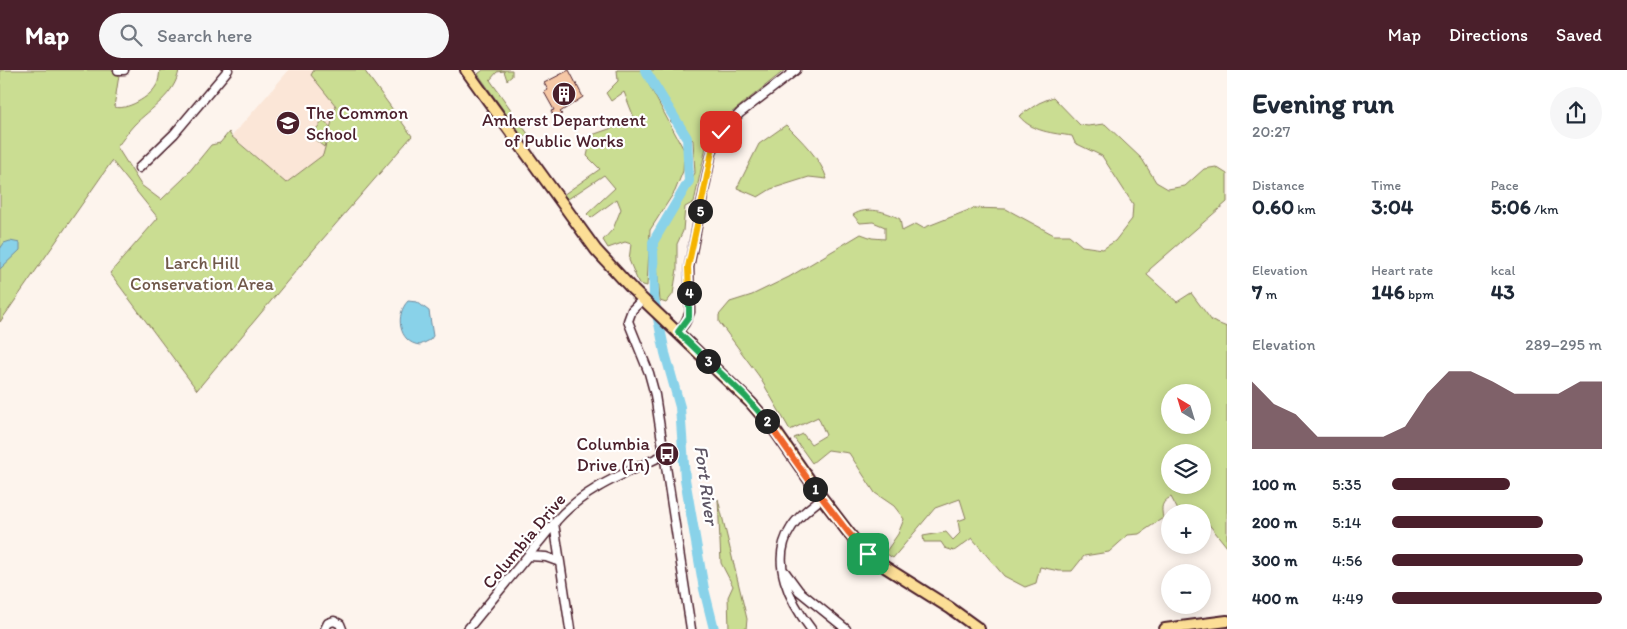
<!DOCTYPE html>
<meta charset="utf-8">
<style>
:root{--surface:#fff;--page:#f6f6f7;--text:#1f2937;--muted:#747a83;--accent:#4a1f2b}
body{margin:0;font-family:Itim,sans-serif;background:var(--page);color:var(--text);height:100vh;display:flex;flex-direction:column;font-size:19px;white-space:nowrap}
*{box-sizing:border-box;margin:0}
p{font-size:16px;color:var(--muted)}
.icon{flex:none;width:28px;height:28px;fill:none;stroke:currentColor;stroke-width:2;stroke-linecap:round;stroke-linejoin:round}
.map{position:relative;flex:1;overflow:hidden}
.drawer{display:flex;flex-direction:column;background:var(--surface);width:400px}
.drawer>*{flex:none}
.needle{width:32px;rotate:322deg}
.buttons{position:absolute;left:1161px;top:314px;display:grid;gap:10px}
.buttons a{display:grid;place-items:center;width:50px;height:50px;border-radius:50%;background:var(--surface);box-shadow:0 2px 12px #0003;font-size:25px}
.pin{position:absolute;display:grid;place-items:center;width:42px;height:42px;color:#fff;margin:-21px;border-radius:10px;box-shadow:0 2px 8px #0006}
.km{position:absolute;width:25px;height:25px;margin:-12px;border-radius:50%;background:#222;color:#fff;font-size:14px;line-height:25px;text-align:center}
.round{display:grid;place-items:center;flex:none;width:52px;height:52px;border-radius:26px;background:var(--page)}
.summary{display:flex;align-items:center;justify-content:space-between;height:85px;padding:0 25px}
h1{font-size:28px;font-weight:700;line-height:38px}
.stats{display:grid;grid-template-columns:repeat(3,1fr);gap:8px;height:85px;padding:5px 25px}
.stats div{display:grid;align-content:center}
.stats b{font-size:21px;font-weight:700}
.stats small{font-size:14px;font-weight:400}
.stats p{font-size:14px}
.chart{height:140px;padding:10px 25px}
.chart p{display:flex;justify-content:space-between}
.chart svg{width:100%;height:90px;margin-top:5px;fill:var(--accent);opacity:.7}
ul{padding:0 25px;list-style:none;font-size:16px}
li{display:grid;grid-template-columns:80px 60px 1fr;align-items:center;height:38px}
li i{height:12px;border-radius:6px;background:var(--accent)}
header{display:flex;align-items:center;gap:30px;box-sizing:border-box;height:70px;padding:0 25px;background:var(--accent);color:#fff}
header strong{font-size:24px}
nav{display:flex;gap:28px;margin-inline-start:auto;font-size:18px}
.search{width:350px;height:45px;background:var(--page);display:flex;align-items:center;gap:12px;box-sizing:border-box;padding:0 18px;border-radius:28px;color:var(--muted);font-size:19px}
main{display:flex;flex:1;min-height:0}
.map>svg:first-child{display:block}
.built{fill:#fbe6d7}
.green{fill:#cadd92;stroke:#8a7e5e;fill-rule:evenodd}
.water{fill:#89d2e9;stroke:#708a9d}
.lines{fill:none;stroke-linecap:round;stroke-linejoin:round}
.river{stroke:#89d2e9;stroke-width:10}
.building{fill:#f6c7a5;stroke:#4a1f2b}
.minor-casing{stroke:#4a1f2b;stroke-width:11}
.major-casing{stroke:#4a1f2b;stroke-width:14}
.minor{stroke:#fff;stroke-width:8}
.major{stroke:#fcde96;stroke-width:10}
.split-1-casing{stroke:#fff;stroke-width:10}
.split-2-casing{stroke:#fff;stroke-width:10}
.split-3-casing{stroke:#fff;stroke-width:10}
.split-4-casing{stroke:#fff;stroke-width:10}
.split-5-casing{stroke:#fff;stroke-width:10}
.split-6-casing{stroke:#fff;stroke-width:10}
.split-1{stroke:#f0652b;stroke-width:6}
.split-2{stroke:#f0652b;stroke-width:6}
.split-3{stroke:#22a559;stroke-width:6}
.split-4{stroke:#22a559;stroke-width:6}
.split-5{stroke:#f5b400;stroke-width:6}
.split-6{stroke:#f5b400;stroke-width:6}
.labels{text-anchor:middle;stroke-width:4.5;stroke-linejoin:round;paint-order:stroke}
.poi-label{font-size:18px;fill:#4a1f2b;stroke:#fff;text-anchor:start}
.park-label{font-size:18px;fill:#70584a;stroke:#fff}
.street-label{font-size:18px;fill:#4a1f2b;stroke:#fff}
.water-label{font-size:19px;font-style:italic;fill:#5d5564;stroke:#fff}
</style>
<header>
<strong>Map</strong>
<div class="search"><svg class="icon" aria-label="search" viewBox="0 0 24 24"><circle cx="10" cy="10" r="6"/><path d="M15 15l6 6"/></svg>Search here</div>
<nav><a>Map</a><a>Directions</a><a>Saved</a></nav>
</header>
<main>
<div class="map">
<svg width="1227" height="559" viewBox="0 0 1227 559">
<rect width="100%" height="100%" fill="#fdf4ed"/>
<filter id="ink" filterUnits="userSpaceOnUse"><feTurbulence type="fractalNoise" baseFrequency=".02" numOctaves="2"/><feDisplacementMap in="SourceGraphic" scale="10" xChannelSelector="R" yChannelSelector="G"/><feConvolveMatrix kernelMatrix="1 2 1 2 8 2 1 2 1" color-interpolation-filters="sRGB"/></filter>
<g filter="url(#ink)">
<!-- built -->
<path class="built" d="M 289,0 L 314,0 L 311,5 L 336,36 L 324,85 L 286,113 L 232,66 Z"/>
<!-- green -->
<path class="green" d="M 0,0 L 111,0 L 119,5 L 114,37 C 126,41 150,27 156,16 C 159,12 159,5 160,0 L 179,0 C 175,25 151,38 134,55 C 128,61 123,70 117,77 L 141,115 L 161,130 L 184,108 L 211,75 L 220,73 L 229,62 L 231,66 L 286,113 L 323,85 L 336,36 L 311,5 L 314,0 L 364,0 L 412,66 L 315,178 L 197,320 L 110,203 L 158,148 L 112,91 L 0,252 Z
M 483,0 L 512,0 L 512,6 L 507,10 L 504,1 L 497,2 L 490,10 L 528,64 L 523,68 L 478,4 Z
M 617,0 L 641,0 L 684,80 L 683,101 L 675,121 L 650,160 L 647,216 L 639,214 L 629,190 L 631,174 L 625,172 L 608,178 L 603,170 L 613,159 L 621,139 L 617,129 L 591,148 L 587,144 L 615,118 L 604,105 L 568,129 L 563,125 L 600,99 L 587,86 L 592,65 L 635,50 L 624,22 L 611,31 L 606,23 L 618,11 Z
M 644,0 L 785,0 L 726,47 L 719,55 L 706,77 L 694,132 L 685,137 L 683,161 L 677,174 L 677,199 L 673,224 L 666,233 L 660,231 L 655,172 L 695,103 L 693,70 L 670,51 L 673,49 Z
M 1053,27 L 1080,55 L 1088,56 L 1105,54 L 1142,89 L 1156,112 L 1168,119 L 1185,116 L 1204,99 L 1216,97 L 1227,104 L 1227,132 L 1150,199 L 1147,205 L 1177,232 L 1191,223 L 1212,251 L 1227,257 L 1227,477 L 1203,447 L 1202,442 L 1179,442 L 1171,427 C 1161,432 1161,437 1163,448 L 1139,464 L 1128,465 L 1109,482 L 1084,486 L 1072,501 L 1059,501 L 1040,497 L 1036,513 L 1025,517 L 1004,506 L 972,468 L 954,481 L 945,478 L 941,472 L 924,472 L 923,466 L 946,462 L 953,470 L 960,463 L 958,451 L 966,448 L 960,429 L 935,438 L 893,488 L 885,483 L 898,464 L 904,449 L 894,436 L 875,423 L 849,383 L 828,380 L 812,393 L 794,368 L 803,364 L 811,374 L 826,365 L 818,347 L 790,360 L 759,306 L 719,252 L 719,245 L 730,232 L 752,225 L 789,207 L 861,164 L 872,168 L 885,169 L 885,157 L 873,152 L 860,153 L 853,145 C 867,136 886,141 900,149 L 902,161 L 916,154 L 923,158 L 974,138 L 1006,139 L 1054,165 L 1069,165 L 1082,176 L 1103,179 L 1115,171 L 1132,149 L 1133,134 L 1102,86 L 1075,73 L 1072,66 C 1053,63 1032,62 1019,46 L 1039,33 ZM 1170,322 L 1202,322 L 1202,355 L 1170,355 ZM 1170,382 L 1202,382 L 1202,415 L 1170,415 Z
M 324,50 L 330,57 L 324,77 L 313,68 L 316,59 Z
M 786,55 C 801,70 821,89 827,109 L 809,107 L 771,119 L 758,127 L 737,118 L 759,74 Z
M 718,429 L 747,549 L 746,559 L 729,559 L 728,527 L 733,516 L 721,493 Z"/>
<!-- water -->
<path class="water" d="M 10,171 L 20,173 L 20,180 L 0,199 L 0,179 L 4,173 Z
M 408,231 L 417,232 L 429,241 L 433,266 L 430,270 L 420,275 C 398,273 395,244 408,231 Z"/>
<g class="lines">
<!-- river -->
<path class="river" d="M 645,0 L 687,68 L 689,111 L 653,172 L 654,229 L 665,283 L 680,337 L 685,409 L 704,519 L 714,559"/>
</g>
<!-- building -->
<path class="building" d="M 569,0 L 583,27 L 560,42 L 562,44 L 555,48 L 551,41 L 554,40 L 544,22 L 548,20 L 544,13 Z"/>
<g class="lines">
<!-- minor casing -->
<g class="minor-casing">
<path id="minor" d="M 118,0 L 124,0
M 139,98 L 174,64 L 228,0
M 643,229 L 632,240 L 628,251 L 649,303 L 655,325 L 691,559
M 678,262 L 685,253 L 690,242 L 689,197 L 711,86 L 717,67 L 740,43 L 796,0
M 554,453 L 560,492
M 529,486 L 546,487 L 560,492 L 570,559
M 785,502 L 799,521 L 846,559
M 325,559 L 328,553 L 334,551 L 340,554 L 342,559
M 468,559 L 557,450 C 585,418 626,403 664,385
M 811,559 C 790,532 769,491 791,458 C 798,446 811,437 822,428"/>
</g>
<!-- major casing -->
<g class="major-casing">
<path id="major" d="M 466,0 L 596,180 L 633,220 L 751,333 L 776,362 L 822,428 L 855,471 L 885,497 L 950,538 L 979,559
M 1165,559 L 1227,551"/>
</g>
<!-- minor -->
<use href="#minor" class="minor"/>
<!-- major -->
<use href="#major" class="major"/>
</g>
</g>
<g class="lines" filter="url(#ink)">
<!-- split-1 casing -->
<g class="split-1-casing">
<path id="split-1" d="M 815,419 L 848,462 L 868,484"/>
</g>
<!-- split-2 casing -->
<g class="split-2-casing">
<path id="split-2" d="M 767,351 L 815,419"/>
</g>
<!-- split-3 casing -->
<g class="split-3-casing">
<path id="split-3" d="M 708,291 L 745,326 L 767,351"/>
</g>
<!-- split-4 casing -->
<g class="split-4-casing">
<path id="split-4" d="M 689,223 L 689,247 L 678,262 L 708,291"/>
</g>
<!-- split-5 casing -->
<g class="split-5-casing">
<path id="split-5" d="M 689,223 L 688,197 L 700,141"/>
</g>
<!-- split-6 casing -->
<g class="split-6-casing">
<path id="split-6" d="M 700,141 L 713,76 L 721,62"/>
</g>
<!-- split-1 -->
<use href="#split-1" class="split-1"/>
<!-- split-2 -->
<use href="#split-2" class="split-2"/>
<!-- split-3 -->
<use href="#split-3" class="split-3"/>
<!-- split-4 -->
<use href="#split-4" class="split-4"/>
<!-- split-5 -->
<use href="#split-5" class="split-5"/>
<!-- split-6 -->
<use href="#split-6" class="split-6"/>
</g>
<!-- icons -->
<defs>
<g id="building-disc" transform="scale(1.25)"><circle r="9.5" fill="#4a1f2b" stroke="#fff"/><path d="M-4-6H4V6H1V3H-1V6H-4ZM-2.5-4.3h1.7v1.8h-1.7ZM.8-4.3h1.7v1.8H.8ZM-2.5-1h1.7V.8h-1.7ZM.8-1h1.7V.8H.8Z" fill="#fff"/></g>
<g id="school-disc" transform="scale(1.25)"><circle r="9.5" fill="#4a1f2b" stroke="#fff"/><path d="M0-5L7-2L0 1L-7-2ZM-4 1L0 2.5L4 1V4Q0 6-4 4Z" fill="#fff"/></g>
<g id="bus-disc" transform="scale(1.25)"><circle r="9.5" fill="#4a1f2b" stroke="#fff"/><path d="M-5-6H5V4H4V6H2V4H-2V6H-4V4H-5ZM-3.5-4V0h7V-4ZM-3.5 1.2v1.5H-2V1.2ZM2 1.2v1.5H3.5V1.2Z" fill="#fff"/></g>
</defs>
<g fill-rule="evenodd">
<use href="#building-disc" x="564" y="24"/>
<use href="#school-disc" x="288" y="53"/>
<use href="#bus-disc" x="667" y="384"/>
</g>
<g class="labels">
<!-- poi labels -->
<g class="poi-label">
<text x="306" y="49">The Common<tspan x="306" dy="21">School</tspan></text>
<text x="564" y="56" text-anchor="middle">Amherst Department<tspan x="564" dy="21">of Public Works</tspan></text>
<text x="650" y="380" text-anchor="end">Columbia<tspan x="650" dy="21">Drive (In)</tspan></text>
</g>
<!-- park labels -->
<g class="park-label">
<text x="202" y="199">Larch Hill<tspan x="202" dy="21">Conservation Area</tspan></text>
</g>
<!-- street labels -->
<g class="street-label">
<text transform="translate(524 471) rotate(-50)" y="6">Columbia Drive</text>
</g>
<!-- water labels -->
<g class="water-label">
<text transform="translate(707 415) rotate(82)" y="7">Fort River</text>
</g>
</g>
</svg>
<div class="buttons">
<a><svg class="needle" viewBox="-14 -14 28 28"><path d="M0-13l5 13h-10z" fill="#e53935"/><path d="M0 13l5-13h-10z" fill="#747a83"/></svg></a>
<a><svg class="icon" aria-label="layers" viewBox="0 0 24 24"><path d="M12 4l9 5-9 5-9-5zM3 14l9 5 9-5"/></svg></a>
<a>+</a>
<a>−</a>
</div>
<div class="pin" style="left:868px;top:484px;background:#1e9e55"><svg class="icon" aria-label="arrive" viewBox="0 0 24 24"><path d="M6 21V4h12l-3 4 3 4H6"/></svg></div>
<div class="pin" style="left:721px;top:62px;background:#d93025"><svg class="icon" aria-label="check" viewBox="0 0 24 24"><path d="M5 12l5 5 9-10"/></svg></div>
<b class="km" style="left:815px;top:419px">1</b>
<b class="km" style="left:767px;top:351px">2</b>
<b class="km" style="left:708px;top:291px">3</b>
<b class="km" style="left:689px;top:223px">4</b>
<b class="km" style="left:700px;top:141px">5</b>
</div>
<section class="drawer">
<div class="summary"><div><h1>Evening run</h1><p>20:27</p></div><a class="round"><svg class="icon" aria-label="share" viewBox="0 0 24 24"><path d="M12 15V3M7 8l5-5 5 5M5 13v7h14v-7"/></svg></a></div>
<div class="stats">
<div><p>Distance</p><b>0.60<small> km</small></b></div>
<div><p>Time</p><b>3:04</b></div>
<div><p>Pace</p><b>5:06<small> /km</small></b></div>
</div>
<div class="stats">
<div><p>Elevation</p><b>7<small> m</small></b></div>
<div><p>Heart rate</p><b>146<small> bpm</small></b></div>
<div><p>kcal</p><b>43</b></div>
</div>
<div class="chart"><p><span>Elevation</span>289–295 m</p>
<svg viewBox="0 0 160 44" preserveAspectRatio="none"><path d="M0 44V11L10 22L20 27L30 38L40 38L50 38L60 38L70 33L80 17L90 6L100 6L110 11L120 17L130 17L140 17L150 11L160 11V44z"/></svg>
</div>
<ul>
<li><b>100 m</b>5:35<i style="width:56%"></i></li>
<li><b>200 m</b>5:14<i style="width:72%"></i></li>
<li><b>300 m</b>4:56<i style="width:91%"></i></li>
<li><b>400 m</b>4:49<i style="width:100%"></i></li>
</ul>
</section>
</main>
